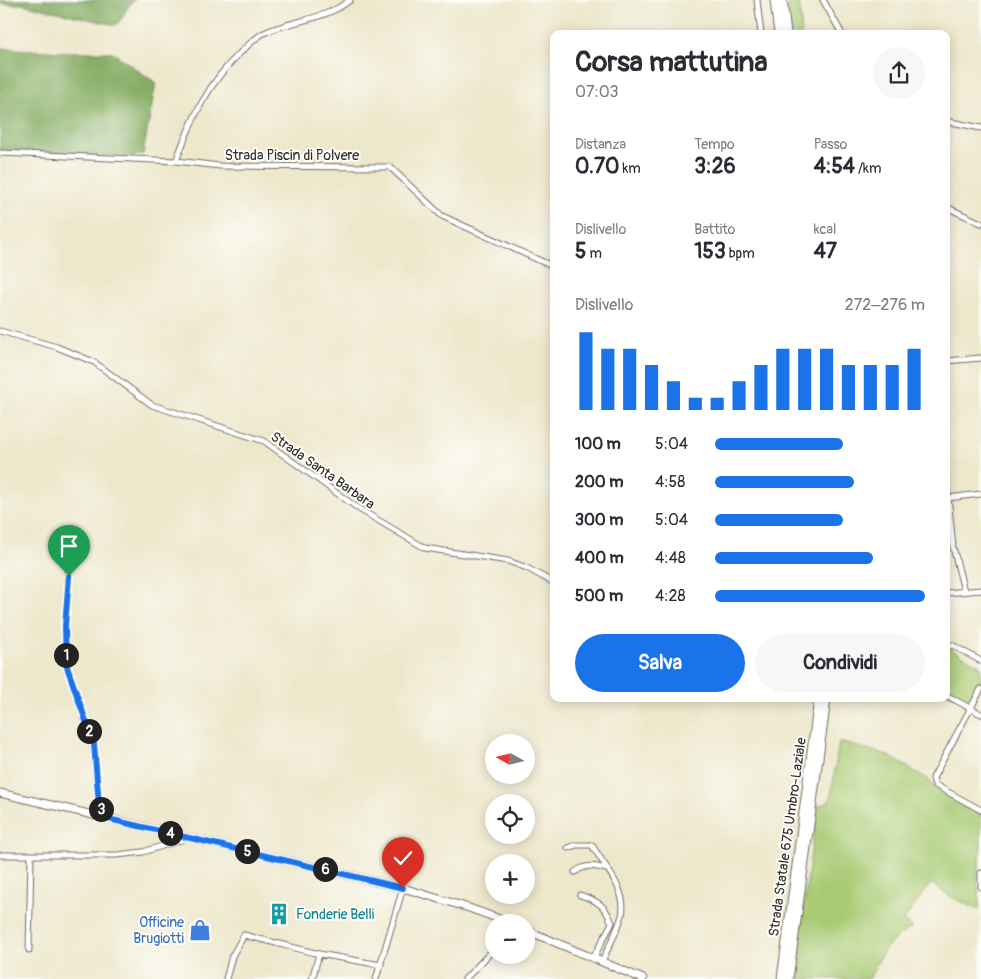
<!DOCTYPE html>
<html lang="it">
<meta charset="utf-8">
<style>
:root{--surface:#fff;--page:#f7f7f7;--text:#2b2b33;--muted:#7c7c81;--accent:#1a73e8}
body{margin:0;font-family:Pangolin,sans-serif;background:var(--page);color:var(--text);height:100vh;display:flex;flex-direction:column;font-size:19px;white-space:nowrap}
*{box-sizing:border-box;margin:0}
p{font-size:16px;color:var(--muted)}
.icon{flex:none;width:28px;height:28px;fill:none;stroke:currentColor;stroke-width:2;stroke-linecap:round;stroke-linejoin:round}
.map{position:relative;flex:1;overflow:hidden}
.panel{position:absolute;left:550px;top:30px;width:400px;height:672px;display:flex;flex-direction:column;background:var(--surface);border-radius:10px;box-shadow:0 2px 12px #0003}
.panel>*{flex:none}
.needle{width:32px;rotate:278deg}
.tools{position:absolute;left:485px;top:734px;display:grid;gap:10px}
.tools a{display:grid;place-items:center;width:50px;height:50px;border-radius:50%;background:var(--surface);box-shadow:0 2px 12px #0003;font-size:25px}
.pin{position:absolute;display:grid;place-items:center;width:42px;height:42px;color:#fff;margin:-51px -21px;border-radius:50% 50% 50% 0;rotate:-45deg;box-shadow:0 0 5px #0007}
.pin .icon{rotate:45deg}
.km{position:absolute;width:25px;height:25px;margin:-12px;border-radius:50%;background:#222;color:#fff;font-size:14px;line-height:25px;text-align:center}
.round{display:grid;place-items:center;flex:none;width:52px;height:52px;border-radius:26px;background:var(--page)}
.summary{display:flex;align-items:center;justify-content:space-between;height:85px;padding:0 25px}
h1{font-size:28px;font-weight:700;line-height:38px}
.figures{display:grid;grid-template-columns:repeat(3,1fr);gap:8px;height:85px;padding:5px 25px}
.figures div{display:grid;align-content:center}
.figures b{font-size:21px;font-weight:700}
.figures small{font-size:14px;font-weight:400}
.figures p{font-size:14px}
.chart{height:140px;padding:10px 25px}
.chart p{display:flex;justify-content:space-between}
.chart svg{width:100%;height:90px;margin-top:5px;stroke:var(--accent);stroke-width:6}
.button{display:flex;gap:10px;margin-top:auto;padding:10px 25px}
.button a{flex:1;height:58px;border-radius:30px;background:var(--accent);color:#fff;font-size:20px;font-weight:700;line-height:58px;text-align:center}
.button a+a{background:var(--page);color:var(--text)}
ul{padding:0 25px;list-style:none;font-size:16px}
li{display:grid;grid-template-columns:80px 60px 1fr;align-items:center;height:38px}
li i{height:12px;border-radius:6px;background:var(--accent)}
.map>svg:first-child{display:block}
.green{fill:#a8ca73;stroke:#6a7a4f}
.forest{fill:#86ae65;stroke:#586c48}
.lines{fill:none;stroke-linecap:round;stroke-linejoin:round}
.street-casing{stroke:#6f6d63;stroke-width:7}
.secondary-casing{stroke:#6f6d63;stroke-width:9}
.highway-casing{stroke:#6f6d63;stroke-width:11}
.street{stroke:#fff;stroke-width:5}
.secondary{stroke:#fff;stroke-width:7}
.highway{stroke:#fff;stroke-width:9}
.route-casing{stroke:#fff;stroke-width:10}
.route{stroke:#1a73e8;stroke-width:6}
.labels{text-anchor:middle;stroke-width:4;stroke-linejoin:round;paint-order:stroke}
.street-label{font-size:14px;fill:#2b2b2b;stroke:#fdfcf7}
.culture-label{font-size:14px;fill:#0d838f;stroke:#fdfcf7;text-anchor:start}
.shop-label{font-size:14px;fill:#366cbe;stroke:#fdfcf7;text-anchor:end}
</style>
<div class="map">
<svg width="981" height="979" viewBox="0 0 981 979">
<rect width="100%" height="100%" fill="#fdfcf7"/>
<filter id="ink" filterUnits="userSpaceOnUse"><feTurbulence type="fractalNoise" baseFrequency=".02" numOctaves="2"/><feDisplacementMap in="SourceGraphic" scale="10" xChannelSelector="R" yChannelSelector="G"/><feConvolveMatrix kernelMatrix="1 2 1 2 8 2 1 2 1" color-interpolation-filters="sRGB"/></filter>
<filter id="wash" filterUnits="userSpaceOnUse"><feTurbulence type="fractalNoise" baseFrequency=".0096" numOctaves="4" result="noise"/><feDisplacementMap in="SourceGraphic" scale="20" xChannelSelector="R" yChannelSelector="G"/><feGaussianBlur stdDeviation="1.12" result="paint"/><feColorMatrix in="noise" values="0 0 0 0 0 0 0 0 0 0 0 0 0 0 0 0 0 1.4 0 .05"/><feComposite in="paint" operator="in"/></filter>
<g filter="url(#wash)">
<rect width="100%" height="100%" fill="#ede7cb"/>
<!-- green -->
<path class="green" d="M 787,0 L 799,0 L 802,34 L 791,34 Z
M 951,649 L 981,666 L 981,681 L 969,703 L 946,692 L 946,651 Z
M 839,742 L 885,754 L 928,779 L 937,790 L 981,814 L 981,853 L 977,880 L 980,908 L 976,909 L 946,894 L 931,883 L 903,921 L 913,927 L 897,937 L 884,950 L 869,979 L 793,979 L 818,805 L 828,803 L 831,796 Z"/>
<!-- forest -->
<path class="forest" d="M 0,0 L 135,0 C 125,6 125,19 115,25 L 22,4 L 0,4 Z
M 0,48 L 62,52 L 112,52 L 156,83 L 143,154 L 132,157 L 0,150 Z"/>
</g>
<g filter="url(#ink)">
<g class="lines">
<!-- street casing -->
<g class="street-casing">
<path id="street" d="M 757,0 L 761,34
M 823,0 L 842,34
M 946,121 L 981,128
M 0,153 L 176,161 L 220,166 L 390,167 L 442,216 L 554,267
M 176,161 C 193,117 207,84 242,51 C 249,45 256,36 266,32 C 294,20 325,20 350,0
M 946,207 L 981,223
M 0,331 L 57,347 L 94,362 L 152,405 L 264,441 L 359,509 L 425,548 L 508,561 L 527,568 L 554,583
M 946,361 L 981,358
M 946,476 L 953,547 L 964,591
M 948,498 L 981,494
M 64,555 L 68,559 L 69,576 L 65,626 L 66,664 L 93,745 L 100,817
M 946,593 L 981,590
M 946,647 L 952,645 L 981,661
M 981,689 L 933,778 L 935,785 L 981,810
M 946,695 L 981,714
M 568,848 L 576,845 L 592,845 C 603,865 628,890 622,915 C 618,931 608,947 602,962
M 0,855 L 117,855 L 143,852 L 187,838
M 575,872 C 584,865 595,865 605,869
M 981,873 L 981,887
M 580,895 C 598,901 605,905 612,923 L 593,958
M 29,950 L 31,856
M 226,979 L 232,956 L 244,935 L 319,954 L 381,965
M 312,979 L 319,954
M 376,979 L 403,888
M 465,979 L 494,949"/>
</g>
<!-- secondary casing -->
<g class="secondary-casing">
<path id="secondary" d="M 0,793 L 403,888 L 469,908 L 508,922
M 526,930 L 643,979"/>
</g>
<!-- highway casing -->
<g class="highway-casing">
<path id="highway" d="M 775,0 L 779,34
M 782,0 L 786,34
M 782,979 L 819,699
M 788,979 L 826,699"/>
</g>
<!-- street -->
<use href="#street" class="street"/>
<!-- secondary -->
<use href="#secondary" class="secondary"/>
<!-- highway -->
<use href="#highway" class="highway"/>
</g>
</g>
<g class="lines" filter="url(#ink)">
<!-- route casing -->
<g class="route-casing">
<path id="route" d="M 69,576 L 65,626 L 66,664 L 94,744 L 100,817 L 403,888"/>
</g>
<!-- route -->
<use href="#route" class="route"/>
</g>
<!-- icons -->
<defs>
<g id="building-bare" transform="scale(1.725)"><path d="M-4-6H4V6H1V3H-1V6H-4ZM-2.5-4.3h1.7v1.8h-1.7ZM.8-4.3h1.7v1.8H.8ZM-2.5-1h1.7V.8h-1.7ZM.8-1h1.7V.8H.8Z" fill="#0f9aa8" stroke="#fdfcf7" stroke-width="2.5" paint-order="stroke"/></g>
<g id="shop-bare" transform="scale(1.725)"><path d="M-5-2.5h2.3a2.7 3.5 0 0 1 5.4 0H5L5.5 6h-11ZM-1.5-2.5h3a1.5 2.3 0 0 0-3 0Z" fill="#3f7fe0" stroke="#fdfcf7" stroke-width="2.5" paint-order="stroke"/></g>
</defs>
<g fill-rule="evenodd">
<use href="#building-bare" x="279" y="914"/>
<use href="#shop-bare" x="200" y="930"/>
</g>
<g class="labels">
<!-- street labels -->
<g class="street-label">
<text x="292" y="160">Strada Piscin di Polvere</text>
<text transform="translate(323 470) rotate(35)" y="5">Strada Santa Barbara</text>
<text transform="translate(787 837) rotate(-82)" y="5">Strada Statale 675 Umbro-Laziale</text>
</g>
<!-- culture labels -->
<g class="culture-label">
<text x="296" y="919">Fonderie Belli</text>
</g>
<!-- shop labels -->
<g class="shop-label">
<text x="184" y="927">Officine<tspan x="184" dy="16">Brugiotti</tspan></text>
</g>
</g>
</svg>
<div class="tools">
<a><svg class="needle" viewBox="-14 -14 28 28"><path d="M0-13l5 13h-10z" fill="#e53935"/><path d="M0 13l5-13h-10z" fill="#7c7c81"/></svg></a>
<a><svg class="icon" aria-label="locate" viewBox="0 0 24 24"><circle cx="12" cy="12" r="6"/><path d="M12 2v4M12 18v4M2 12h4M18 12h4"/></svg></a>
<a>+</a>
<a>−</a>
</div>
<div class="pin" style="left:69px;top:576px;background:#1e9e55"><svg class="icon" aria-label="arrive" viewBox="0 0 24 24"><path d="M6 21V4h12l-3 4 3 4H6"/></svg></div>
<div class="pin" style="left:403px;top:888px;background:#d93025"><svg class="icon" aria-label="check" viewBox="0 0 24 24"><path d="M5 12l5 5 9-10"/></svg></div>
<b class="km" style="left:66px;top:655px">1</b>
<b class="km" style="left:89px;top:731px">2</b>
<b class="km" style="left:101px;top:809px">3</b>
<b class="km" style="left:170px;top:833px">4</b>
<b class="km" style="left:247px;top:851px">5</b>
<b class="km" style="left:325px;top:869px">6</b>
<section class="panel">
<div class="summary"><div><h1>Corsa mattutina</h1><p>07:03</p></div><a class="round"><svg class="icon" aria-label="share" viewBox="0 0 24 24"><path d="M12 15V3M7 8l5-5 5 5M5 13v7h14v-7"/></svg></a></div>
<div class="figures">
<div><p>Distanza</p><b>0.70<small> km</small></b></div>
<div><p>Tempo</p><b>3:26</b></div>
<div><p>Passo</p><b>4:54<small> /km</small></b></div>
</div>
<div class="figures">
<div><p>Dislivello</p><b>5<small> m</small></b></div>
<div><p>Battito</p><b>153<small> bpm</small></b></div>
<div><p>kcal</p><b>47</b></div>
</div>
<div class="chart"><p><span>Dislivello</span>272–276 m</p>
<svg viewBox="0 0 160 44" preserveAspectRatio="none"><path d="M5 44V6M15 44V14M25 44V14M35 44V22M45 44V30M55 44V38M65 44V38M75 44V30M85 44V22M95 44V14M105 44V14M115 44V14M125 44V22M135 44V22M145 44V22M155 44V14"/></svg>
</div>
<ul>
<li><b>100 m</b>5:04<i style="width:61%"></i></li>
<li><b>200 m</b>4:58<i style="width:66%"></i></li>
<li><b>300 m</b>5:04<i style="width:61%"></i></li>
<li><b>400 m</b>4:48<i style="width:75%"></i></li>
<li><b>500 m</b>4:28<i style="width:100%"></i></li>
</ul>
<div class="button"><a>Salva</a><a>Condividi</a></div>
</section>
</div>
